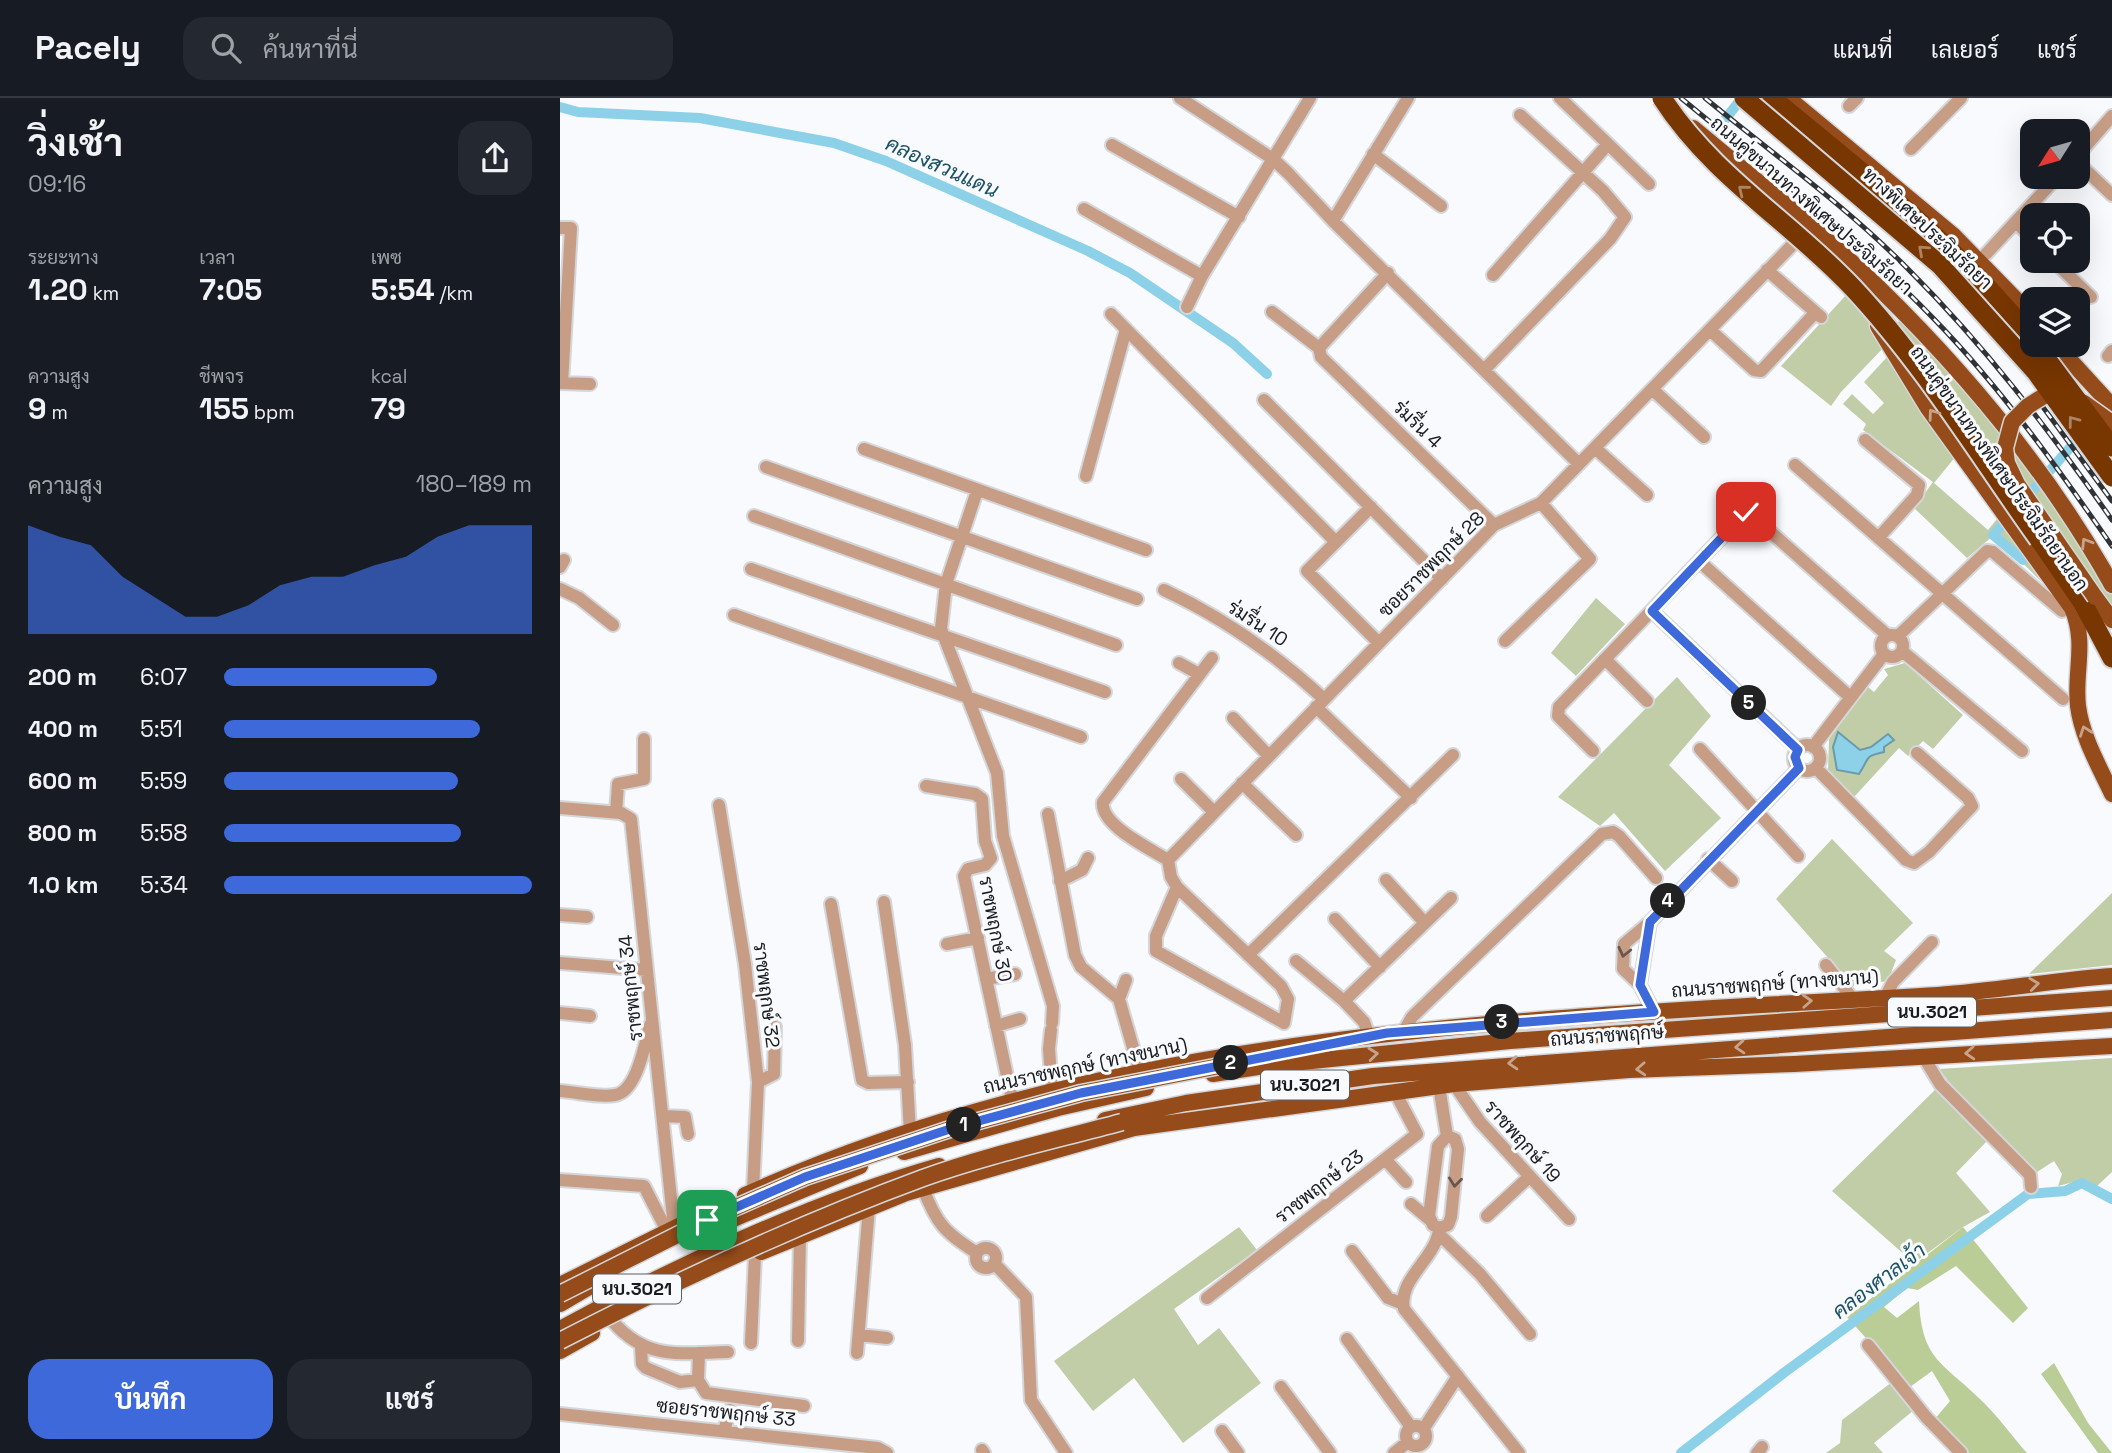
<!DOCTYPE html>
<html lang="th">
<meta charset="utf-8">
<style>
:root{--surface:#171b24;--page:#242831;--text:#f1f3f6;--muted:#9ea1a6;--line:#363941;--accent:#3d69da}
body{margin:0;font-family:"Space Grotesk",Sarabun,sans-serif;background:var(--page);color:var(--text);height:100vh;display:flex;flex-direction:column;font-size:26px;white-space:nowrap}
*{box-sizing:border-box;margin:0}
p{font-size:23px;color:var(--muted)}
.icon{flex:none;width:38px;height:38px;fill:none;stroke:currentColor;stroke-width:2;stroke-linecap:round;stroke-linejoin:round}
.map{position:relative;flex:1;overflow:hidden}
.sheet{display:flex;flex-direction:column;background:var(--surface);width:560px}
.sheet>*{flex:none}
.needle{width:46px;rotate:233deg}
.controls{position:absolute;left:1460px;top:21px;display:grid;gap:14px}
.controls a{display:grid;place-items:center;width:70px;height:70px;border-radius:14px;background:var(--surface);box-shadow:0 7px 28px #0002;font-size:35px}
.pin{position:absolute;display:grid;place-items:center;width:60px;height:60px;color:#fff;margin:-30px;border-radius:14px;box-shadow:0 4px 10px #0006}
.km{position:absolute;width:35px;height:35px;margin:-18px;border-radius:50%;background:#222;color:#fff;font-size:19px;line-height:35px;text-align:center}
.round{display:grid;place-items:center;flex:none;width:74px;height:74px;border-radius:21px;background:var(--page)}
.headline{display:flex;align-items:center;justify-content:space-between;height:119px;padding:0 28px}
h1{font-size:38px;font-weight:700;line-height:52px}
.stats{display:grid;grid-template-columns:repeat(3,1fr);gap:10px;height:119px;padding:7px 28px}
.stats div{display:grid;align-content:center}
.stats b{font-size:30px;font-weight:700}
.stats small{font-size:19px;font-weight:400}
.stats p{font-size:19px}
.chart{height:196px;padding:14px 28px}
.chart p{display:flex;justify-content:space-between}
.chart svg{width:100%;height:126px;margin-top:7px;fill:var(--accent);opacity:.7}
.action{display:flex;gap:14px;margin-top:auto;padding:14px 28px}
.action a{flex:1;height:80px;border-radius:21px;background:var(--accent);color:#fff;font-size:28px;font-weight:700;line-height:80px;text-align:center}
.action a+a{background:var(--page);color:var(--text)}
ul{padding:0 28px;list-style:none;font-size:23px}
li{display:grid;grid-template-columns:112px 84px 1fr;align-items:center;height:52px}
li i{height:18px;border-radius:9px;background:var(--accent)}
header{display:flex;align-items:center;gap:42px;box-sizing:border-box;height:98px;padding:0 35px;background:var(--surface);border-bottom:2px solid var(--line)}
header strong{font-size:33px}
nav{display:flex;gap:38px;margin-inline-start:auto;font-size:24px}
.search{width:490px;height:63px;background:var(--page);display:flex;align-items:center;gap:18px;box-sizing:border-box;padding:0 24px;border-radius:21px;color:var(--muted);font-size:26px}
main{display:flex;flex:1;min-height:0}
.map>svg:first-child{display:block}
.green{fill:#c0cda7}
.forest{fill:#bacd96}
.water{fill:#8dd1e9;stroke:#6a9bac;stroke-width:2}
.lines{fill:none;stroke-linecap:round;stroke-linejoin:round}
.canal{stroke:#8dd1e9;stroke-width:10}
.minor-casing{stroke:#d4d6da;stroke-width:16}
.major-casing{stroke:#d4d6da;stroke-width:19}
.highway-casing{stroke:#d4d6da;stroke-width:23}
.minor{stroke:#c79d85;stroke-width:12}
.major{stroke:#954c1a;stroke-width:16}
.highway{stroke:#783600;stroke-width:19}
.rail-casing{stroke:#303336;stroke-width:5}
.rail{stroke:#f8fafe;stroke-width:2.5;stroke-dasharray:8;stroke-linecap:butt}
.major-bridge-casing{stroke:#d4d6da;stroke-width:19;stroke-linecap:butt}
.highway-bridge-casing{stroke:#d4d6da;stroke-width:23;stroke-linecap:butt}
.major-bridge{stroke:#954c1a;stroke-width:16}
.highway-bridge{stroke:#783600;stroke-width:19}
.oneway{stroke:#ab8466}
.oneway2{stroke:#c6a38c}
.oneway3{stroke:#67564d}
.route-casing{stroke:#fff;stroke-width:14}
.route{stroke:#3d69da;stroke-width:9}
.labels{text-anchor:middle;stroke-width:6;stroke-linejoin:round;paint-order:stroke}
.shield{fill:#f8fafe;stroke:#5c5f62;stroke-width:2}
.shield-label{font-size:18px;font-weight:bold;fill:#191c1f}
.street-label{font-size:19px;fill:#191c1f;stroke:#f8fafe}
.water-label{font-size:21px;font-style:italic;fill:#1a5163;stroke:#f8fafe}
</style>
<header>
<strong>Pacely</strong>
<div class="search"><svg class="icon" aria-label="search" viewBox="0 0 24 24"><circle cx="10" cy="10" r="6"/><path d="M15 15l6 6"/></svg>ค้นหาที่นี่</div>
<nav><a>แผนที่</a><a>เลเยอร์</a><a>แชร์</a></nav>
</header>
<main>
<section class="sheet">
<div class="headline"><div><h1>วิ่งเช้า</h1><p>09:16</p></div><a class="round"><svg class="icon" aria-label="share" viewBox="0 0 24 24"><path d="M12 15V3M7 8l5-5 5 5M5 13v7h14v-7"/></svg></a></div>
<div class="stats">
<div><p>ระยะทาง</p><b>1.20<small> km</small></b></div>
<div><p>เวลา</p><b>7:05</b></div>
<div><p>เพซ</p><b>5:54<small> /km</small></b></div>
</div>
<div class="stats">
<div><p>ความสูง</p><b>9<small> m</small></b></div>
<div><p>ชีพจร</p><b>155<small> bpm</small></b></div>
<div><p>kcal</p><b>79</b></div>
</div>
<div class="chart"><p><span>ความสูง</span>180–189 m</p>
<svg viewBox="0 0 160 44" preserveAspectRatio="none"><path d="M0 44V6L10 10L20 13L30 24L40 31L50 38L60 38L70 34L80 27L90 24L100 24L110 20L120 17L130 10L140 6L150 6L160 6V44z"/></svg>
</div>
<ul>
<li><b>200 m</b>6:07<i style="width:69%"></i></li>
<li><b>400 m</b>5:51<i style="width:83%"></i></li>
<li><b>600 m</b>5:59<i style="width:76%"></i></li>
<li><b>800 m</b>5:58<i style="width:77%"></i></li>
<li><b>1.0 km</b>5:34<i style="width:100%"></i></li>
</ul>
<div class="action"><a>บันทึก</a><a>แชร์</a></div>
</section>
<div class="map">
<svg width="1552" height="1355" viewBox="0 0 1552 1355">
<rect width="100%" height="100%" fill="#f8fafe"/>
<!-- green -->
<path class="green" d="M 1288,195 L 1309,218 L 1326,247 L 1281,294 L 1271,308 L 1221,268 Z
M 1343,220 C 1420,308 1493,396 1552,497 L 1552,510 L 1454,442 L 1496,498 L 1434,437 L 1407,460 L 1354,410 L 1373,384 L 1303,332 L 1306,326 L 1283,306 L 1292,296 L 1313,316 L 1324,305 L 1304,284 L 1328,258 L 1396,358 L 1374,385 L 1428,432 L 1446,410 L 1342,242 L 1338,224 Z
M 1036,500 L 1065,526 L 1016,578 L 991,555 Z
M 1345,565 L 1403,617 L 1373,651 L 1363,643 L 1348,658 L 1339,650 L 1294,699 L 1268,672 L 1269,641 L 1308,589 L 1314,594 L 1328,577 L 1324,571 Z
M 1117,579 L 1151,618 L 1109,667 L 1161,720 L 1105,773 L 1054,715 L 1040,728 L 998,699 Z
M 1272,741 L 1353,825 L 1324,853 L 1336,862 L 1328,883 L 1293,888 L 1216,801 Z
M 1552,795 L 1552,867 L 1469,876 Z
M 1552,960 L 1552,1074 L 1537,1088 L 1525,1081 L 1498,1088 L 1502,1076 L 1494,1063 L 1474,1076 L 1418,1021 L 1379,971 Z
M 1378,989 L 1428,1042 L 1396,1075 L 1430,1114 L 1403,1129 L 1354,1165 L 1272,1093 Z
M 679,1129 L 697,1152 L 614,1211 L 638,1247 L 659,1230 L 701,1285 L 623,1345 L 574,1280 L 533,1313 L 494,1263 Z
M 1332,1284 L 1354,1312 L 1314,1345 L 1323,1355 L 1266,1355 L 1280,1345 L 1282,1322 Z"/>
<!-- forest -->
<path class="forest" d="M 1403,1129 L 1468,1210 L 1453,1225 L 1396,1168 L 1358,1192 L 1347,1190 L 1324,1209 L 1337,1220 L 1359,1203 C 1362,1262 1382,1264 1420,1301 C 1437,1317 1451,1337 1467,1355 L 1405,1355 L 1374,1322 L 1390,1303 L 1372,1273 L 1350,1289 L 1287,1219 Z
M 1494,1265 L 1528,1325 L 1552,1355 L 1538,1355 L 1481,1276 Z"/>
<!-- water -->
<path class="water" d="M 1278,634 L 1300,652 L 1311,649 L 1328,636 L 1334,642 L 1324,649 L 1324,654 C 1303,659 1311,658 1299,676 L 1277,672 L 1273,649 Z"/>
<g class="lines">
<!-- canal -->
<path class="canal" d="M 0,9 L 18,14 L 140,20 L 274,45 L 326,63 L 528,153 L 570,175 L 673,245 L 707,276
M 1145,46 L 1182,0
M 1464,402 L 1523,335
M 1449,419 L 1433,437 L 1463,462
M 1121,1355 L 1225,1274 L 1468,1096 L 1505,1093 L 1522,1085 L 1552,1101"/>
<!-- minor casing -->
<g class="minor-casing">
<path id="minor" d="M 620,0 L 713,61 L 728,75 L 773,123 L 1019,366
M 1000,0 L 1048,46
M 1289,8 L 1297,0
M 552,47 L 679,119
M 1351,51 L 1401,0
M 813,56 L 881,108
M 1517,58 L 1552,18
M 1517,64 L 1552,97
M 524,111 L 642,178
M 773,123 L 848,0
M 1456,124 L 1472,140
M 0,130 L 11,130 L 2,285
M 1426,156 L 1497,79
M 1494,163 L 1531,199
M 1207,172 L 1261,219
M 933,177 L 1048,46 L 1089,86
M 627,209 L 642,178 L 750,0
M 712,214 L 759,250
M 551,216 L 775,443
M 1150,232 L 1194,272 L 1201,273 L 1255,215
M 759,250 L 761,259 L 934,427
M 759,250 L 828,175
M 1548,258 L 1552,253
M 925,271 L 1050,141 L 1065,119 L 1043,93 L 960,17
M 0,285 L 30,286
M 1092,291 L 1144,339
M 704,302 L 882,481
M 1305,342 L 1359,387 L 1357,397 L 1320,438
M 1035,350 L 1087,397
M 304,351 L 586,452
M 1235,367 L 1503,601
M 206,369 L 577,501
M 526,378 L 566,231
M 417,393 L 386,486 L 381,531 L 437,675 L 443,738 L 493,908 L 492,925
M 811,409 L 747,473 L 819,545
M 194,418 L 556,547
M 1139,463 L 1290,599
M 0,469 L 4,462
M 191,471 L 545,594
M 0,491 L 19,500 L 53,527
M 604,492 C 664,520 715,556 764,601
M 1092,513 L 1238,651
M 174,517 L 521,639
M1321 548a11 11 0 1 1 22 0a11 11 0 1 1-22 0Z
M 1338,538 L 1427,453 L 1433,454 L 1502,513
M 945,543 L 1030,461 L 981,405
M 1342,553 L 1462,653
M 1046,562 L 1087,603
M 619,565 L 639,576
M 756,609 L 851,700
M 673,620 L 709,658
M1234 660a13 13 0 1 1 26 0a13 13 0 1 1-26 0Z
M 1253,649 L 1324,556
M 1140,651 L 1238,758
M 1033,653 L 998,618 L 999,609 L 1187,413 L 1327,537
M 1256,670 L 1346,762 L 1354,765 L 1369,754 L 1412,708 L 1408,700 L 1357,655
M 621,681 L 654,714
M 682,685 L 736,737
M 366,688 L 415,696 L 422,701 L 425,743 L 431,760 L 425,767 L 408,771 L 404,778 L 452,1001
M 159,707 L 185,866 L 198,984 L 193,1093
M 0,710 L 61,715 L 71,721 L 114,1129
M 56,714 L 58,686 L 84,681 L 84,641
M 488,716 L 515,857 L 521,869 L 559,901 L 580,974
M 1148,761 L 1172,783
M 608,762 C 589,750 540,727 543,704 L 652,560
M 826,782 L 865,825
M 500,783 L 522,772 L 528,760
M 617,789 L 611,779 L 608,762 L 934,427 L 981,405 L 1243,136
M 617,789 L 721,888 L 728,901 L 724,925 L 596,853 L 596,838 Z
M 324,804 L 345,947 L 350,1034
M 271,806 L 302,982 L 308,985 L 348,984
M 0,817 L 27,819
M 775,821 L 820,869
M 387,846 L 418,840
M 688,857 L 893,657
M 736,863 L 784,903
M 0,865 L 87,872
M 1266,867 L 1292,900
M 426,881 L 455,876
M 1080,887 L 1090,824
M 1326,898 L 1333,884 L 1372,844
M 559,901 L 566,882
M 1094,914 L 1080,887 L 1063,871 L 1064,846 L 1090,824 L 1239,670
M 0,915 L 30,918
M 436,928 L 460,921
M 491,932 L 489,951 L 492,993
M 844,933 L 852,919 L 1042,736 L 1053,734 L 1059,738 L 1096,780
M 809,938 L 804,924 L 784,903 L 891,800
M 1363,958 L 1380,986 L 1470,1077 L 1471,1089
M 198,984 L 214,976 L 215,929
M 894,986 L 920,1024 L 1009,1121
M 879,988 L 887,1038
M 0,993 C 17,994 38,1000 55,997 C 77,994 85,945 90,927
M 103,1018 L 125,1019 L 128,1036
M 825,1061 L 846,1084
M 0,1082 L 84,1088 L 107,1133
M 363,1090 C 376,1125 385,1135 417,1155
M 851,1106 L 870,1122
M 927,1118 L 968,1080
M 879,1130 C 878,1159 837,1181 844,1211 L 959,1355
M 879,1130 L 888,1127 L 891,1119 L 898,1051 L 895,1041 L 887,1038
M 879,1130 L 873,1127 L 869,1118 L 878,1048 L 887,1038
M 879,1136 L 920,1176 L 970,1236
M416 1160a10 10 0 1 1 20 0a10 10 0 1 1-20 0Z
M 792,1153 L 828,1200 L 843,1206
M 434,1165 L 466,1199 L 471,1302 L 506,1355
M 647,1200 L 857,1036 L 835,994
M 53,1224 C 88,1263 120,1255 168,1254
M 299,1237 L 327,1240
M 787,1241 L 851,1329
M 238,1243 L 240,1138
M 191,1245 L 195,1157
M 1308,1247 L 1366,1319 L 1401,1355
M 81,1249 L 82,1266 L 86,1270 L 120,1284 L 138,1282
M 139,1255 L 138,1282 L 146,1295 L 244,1308
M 297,1255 L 309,1109
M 721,1289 L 770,1355
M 0,1316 L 318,1350 L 327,1355
M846 1338a10 10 0 1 1 20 0a10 10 0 1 1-20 0Z
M 864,1330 L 898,1278
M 164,1333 L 170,1312
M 662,1333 L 678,1355
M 422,1352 L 424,1355
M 834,1355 L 848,1344
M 1197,1355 L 1202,1349"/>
</g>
<!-- major casing -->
<g class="major-casing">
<path id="major" d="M 1228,0 L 1394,138 L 1472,218
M 1133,30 C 1195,82 1261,133 1319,190 C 1408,277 1491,378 1552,487
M 1318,228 L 1368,310 L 1512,510 C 1527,545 1514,574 1518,608 C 1522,639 1539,668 1552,696
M 1496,247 L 1552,308
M 1535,499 L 1552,522
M 653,976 L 712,967 L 950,943 L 1552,900
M 545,1022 L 626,1005 L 813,978 L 1552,922
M 344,1054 L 498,1010 L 586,990
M 185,1097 C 558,929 976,921 1378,897 C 1436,893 1494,882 1552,878
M 130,1139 L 300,1068
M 201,1154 L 346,1095 L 574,1030 L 894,986 L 1069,972 L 1234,966 L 1552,948
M 0,1187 L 145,1115
M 0,1206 L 34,1186
M 0,1231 C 115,1168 253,1104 379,1068
M 0,1253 L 32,1235"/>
</g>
<!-- highway casing -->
<g class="highway-casing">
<path id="highway" d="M 1212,0 C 1303,76 1398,147 1472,241
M 1479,441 L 1523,505 L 1552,560"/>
</g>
<!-- minor -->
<use href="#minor" class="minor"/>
<!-- major -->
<use href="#major" class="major"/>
<!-- highway -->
<use href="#highway" class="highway"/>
<!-- rail casing -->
<g class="rail-casing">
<path id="rail" d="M 1121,0 C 1207,71 1297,141 1374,221 C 1441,290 1497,369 1552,448
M 1145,0 C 1213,56 1286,108 1348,171 C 1425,248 1490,333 1552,422
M 1477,301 L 1552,403"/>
</g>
<!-- rail -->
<use href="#rail" class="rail"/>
<!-- major-bridge casing -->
<g class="major-bridge-casing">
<path id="major-bridge" d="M 1535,499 L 1457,386 L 1447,365 L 1445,350 L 1452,324 L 1468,308 L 1492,293 L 1524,305 L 1552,325
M 0,1196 L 147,1122 L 245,1079 L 393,1030 L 521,995 L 670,966
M 0,1243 C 118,1182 238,1126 363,1080 C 427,1057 496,1042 562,1024"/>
</g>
<!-- highway-bridge casing -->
<g class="highway-bridge-casing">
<path id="highway-bridge" d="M 1102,0 C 1153,79 1230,123 1293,190 C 1363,265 1419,357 1479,441
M 1184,0 L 1380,167 L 1476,274 L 1552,379
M 1476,247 L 1552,349"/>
</g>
<!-- major-bridge -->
<use href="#major-bridge" class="major-bridge"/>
<!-- highway-bridge -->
<use href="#highway-bridge" class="highway-bridge"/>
</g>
<!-- one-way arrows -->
<defs><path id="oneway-chevron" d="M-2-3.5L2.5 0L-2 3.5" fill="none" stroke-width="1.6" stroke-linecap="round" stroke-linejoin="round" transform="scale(1.75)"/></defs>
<g class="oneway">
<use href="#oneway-chevron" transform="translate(1183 92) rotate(-141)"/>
<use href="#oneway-chevron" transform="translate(1363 152) rotate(-138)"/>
<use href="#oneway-chevron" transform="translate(1513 323) rotate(-127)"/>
</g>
<g class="oneway2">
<use href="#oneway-chevron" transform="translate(1373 316) rotate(-126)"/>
<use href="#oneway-chevron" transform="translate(1526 445) rotate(-122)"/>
<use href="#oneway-chevron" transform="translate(1525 633) rotate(-110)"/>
<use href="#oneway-chevron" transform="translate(1474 886) rotate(-7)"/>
<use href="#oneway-chevron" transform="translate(1247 903) rotate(-3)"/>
<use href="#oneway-chevron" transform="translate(1180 949) rotate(176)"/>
<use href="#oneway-chevron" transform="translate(1410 955) rotate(177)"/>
<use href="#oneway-chevron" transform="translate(813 956) rotate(-6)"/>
<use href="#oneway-chevron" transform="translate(953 965) rotate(176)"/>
<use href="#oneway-chevron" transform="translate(1081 971) rotate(177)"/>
</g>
<g class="oneway3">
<use href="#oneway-chevron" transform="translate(1064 854) rotate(103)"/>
<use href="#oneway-chevron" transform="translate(895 1084) rotate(96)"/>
</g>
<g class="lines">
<!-- route casing -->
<g class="route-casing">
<path id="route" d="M 147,1122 L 245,1079 L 393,1030 L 521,995 L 827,935 L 1094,914 L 1080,887 L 1090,824 L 1239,670 L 1235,659 L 1238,652 L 1092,513 L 1186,414"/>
</g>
<!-- route -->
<use href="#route" class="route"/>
</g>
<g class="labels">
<!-- shield labels -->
<g class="shield">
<rect x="1328" y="899.5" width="88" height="29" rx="5"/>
<rect x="701" y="972.5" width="88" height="29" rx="5"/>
<rect x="33" y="1176.5" width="88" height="29" rx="5"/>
</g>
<g class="shield-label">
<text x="1372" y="920">นบ.3021</text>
<text x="745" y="993">นบ.3021</text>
<text x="77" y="1197">นบ.3021</text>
</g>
<!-- street labels -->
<g class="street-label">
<text transform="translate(1252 107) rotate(41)" y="7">ถนนคู่ขนานทางพิเศษประจิมรัถยา</text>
<text transform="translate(1368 130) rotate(43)" y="7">ทางพิเศษประจิมรัถยา</text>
<text transform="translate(858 326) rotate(44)" y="7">ร่มรื่น 4</text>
<text transform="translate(1440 370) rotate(55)" y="7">ถนนคู่ขนานทางพิเศษประจิมรัถยานอก</text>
<text transform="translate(871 466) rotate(-45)" y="7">ซอยราชพฤกษ์ 28</text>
<text transform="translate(698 525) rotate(33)" y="7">ร่มรื่น 10</text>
<text transform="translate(436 831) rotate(79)" y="7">ราชพฤกษ์ 30</text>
<text transform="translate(1215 885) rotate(-4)" y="7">ถนนราชพฤกษ์ (ทางขนาน)</text>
<text transform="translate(70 890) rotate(-96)" y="7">ราชพฤกษ์ 34</text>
<text transform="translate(207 897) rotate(83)" y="7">ราชพฤกษ์ 32</text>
<text transform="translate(1047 937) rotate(-4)" y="7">ถนนราชพฤกษ์</text>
<text transform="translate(525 967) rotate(-12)" y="7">ถนนราชพฤกษ์ (ทางขนาน)</text>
<text transform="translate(963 1043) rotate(48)" y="7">ราชพฤกษ์ 19</text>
<text transform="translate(759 1088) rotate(-38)" y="7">ราชพฤกษ์ 23</text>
<text transform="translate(166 1314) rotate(6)" y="7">ซอยราชพฤกษ์ 33</text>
</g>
<!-- water labels -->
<g class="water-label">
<text transform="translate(382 69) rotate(24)" y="7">คลองสวนแดน</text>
<text transform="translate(1319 1183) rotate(-37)" y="7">คลองศาลเจ้า</text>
</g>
</g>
</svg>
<div class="controls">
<a><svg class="needle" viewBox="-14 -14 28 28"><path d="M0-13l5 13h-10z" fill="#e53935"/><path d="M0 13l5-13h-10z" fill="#9ea1a6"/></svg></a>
<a><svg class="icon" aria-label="locate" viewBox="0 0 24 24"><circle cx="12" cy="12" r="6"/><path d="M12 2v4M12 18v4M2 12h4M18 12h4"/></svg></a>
<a><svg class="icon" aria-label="layers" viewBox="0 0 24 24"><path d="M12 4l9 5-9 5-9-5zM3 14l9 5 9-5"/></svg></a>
</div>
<div class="pin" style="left:147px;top:1122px;background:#1e9e55"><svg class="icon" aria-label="arrive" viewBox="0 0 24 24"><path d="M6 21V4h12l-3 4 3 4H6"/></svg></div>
<div class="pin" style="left:1186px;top:414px;background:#d93025"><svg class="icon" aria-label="check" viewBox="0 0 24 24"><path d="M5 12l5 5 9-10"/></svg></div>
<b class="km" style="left:404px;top:1027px">1</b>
<b class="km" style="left:671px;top:965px">2</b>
<b class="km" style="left:942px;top:924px">3</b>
<b class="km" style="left:1108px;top:803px">4</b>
<b class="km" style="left:1189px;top:605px">5</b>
</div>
</main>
